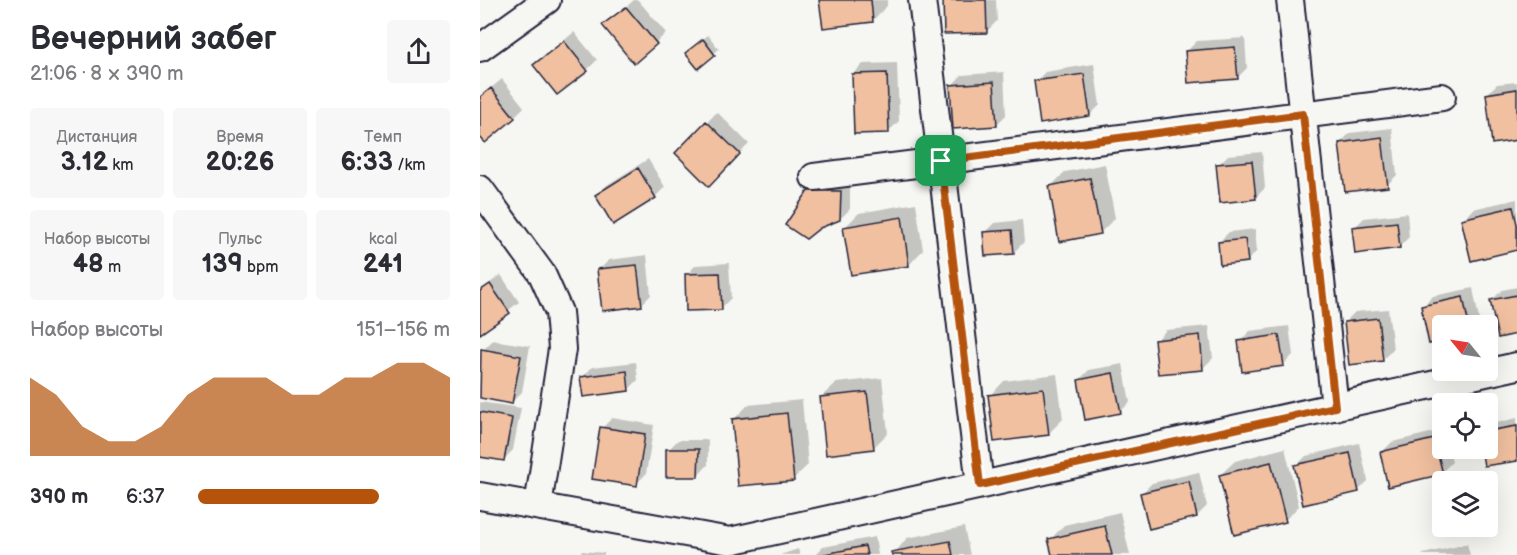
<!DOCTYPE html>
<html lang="ru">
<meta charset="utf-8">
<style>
:root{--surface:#fff;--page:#f7f7f7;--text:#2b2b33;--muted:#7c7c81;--accent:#b45309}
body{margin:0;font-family:"Balsamiq Sans",sans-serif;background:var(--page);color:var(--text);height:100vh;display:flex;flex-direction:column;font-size:22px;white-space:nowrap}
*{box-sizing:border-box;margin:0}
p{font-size:20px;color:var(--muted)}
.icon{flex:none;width:33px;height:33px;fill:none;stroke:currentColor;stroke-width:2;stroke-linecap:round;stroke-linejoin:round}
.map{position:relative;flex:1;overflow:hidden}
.drawer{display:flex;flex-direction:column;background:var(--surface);width:480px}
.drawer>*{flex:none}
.needle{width:39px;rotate:300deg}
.buttons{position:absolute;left:952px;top:315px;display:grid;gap:12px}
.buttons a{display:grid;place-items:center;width:66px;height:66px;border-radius:6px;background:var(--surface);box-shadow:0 6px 24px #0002;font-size:30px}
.pin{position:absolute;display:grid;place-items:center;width:51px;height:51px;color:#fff;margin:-26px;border-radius:12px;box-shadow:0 3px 9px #0006}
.round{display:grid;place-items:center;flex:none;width:63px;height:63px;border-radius:6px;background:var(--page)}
.summary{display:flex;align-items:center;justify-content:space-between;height:102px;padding:0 30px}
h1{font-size:33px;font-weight:600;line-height:45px}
.stats{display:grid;grid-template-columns:repeat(3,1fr);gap:9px;height:102px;padding:6px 30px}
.stats div{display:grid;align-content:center;border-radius:6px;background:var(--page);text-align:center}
.stats b{font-size:26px;font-weight:600}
.stats small{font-size:16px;font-weight:400}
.stats p{font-size:16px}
.chart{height:168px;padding:12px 30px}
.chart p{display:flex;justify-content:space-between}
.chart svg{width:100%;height:108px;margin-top:6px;fill:var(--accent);opacity:.7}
ul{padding:0 30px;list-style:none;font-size:20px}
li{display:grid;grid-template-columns:96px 72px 1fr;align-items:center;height:45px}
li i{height:15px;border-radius:8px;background:var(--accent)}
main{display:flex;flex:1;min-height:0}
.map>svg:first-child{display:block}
.shadow{fill:#0003}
.building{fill:#f0c0a0;stroke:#22223b;stroke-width:1.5}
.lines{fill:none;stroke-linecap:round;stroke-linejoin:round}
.minor-casing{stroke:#22223b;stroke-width:30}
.minor{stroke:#f6f6f2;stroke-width:26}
.route-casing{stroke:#fff;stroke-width:12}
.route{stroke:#b45309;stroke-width:8}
</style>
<main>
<section class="drawer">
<div class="summary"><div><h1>Вечерний забег</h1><p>21:06 · 8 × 390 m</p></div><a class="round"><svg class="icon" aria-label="share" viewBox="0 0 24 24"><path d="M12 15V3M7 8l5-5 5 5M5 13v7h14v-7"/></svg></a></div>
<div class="stats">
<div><p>Дистанция</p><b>3.12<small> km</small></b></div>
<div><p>Время</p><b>20:26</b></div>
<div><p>Темп</p><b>6:33<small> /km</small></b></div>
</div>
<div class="stats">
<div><p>Набор высоты</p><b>48<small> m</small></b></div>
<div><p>Пульс</p><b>139<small> bpm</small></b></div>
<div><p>kcal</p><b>241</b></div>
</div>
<div class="chart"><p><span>Набор высоты</span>151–156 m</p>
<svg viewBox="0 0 160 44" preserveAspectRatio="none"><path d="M0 44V12L10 19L20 32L30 38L40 38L50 32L60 19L70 12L80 12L90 12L100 19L110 19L120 12L130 12L140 6L150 6L160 12V44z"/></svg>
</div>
<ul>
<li><b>390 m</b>6:37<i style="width:72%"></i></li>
</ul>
</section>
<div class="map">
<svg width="1037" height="555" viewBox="0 0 1037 555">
<rect width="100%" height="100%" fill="#f6f6f2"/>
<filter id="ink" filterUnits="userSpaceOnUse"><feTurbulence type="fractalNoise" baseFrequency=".0167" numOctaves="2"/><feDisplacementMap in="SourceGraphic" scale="12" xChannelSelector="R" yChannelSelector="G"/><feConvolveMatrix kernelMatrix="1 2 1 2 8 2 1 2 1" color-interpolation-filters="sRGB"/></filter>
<g filter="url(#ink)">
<!-- shadow -->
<path class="shadow" d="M 154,0 L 158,0 L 186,33 L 176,43 L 124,26 Z
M 341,0 L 407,0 L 407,6 L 393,20 Z
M 465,0 L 516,0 L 517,21 L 507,31 Z
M 94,32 L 117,60 L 107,70 L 55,65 Z
M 228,35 L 239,49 L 218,67 L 212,48 Z
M 765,38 L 767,68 L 757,78 L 707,51 L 717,41 Z
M 417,63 L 419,121 L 409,131 L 373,74 L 383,64 Z
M 614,64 L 620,105 L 610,115 L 555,82 L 565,72 Z
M 524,72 L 526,115 L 516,125 L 472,85 L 482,75 Z
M 22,79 L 44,107 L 34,117 L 0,134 L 0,97 Z
M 1037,82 L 1037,139 L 1007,94 L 1017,84 Z
M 237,112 L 269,144 L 229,184 L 197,153 Z
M 912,128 L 917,175 L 907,185 L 860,143 L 870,133 Z
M 782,152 L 785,188 L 775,198 L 738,165 L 748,155 Z
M 168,159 L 185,187 L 175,197 L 117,195 L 127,185 Z
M 625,164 L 635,218 L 620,233 L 571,186 L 585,172 Z
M 339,181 L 370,181 L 370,209 L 360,219 L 329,192 Z
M 1037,199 L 1037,249 L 983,219 L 993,209 Z
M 436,203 L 443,250 L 429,265 L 365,227 L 379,213 Z
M 927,213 L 929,237 L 919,247 L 874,228 L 884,218 Z
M 542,220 L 544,242 L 534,252 L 505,233 L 515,223 Z
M 775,229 L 777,251 L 767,261 L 739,242 L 749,232 Z
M 167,255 L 171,295 L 161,305 L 119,270 L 129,260 Z
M 249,263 L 251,298 L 241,308 L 206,275 L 216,265 Z
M 21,275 L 39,302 L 0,333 L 0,290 Z
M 1037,287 L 1037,332 L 1012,300 L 1022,290 Z
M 993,288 L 1000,325 L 963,326 L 963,340 L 943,306 L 953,296 Z
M 908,309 L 913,349 L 903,359 L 865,322 L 875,312 Z
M 729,326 L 733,358 L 723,368 L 676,341 L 686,330 Z
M 809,326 L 813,355 L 803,365 L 760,341 L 770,331 Z
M 13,340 L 50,346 L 42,392 L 32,402 L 0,397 L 3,350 Z
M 156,362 L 158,380 L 148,390 L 102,378 L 112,367 Z
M 643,364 L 650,402 L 640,412 L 599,380 L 609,370 Z
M 577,374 L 583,419 L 569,433 L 510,396 L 524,381 Z
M 402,378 L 408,433 L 393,448 L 341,397 L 356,383 Z
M 322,400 L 328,465 L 313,479 L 254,419 L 268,405 Z
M 0,402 L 41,408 L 33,450 L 23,460 L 0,456 Z
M 132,418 L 174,425 L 166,474 L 156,484 L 122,428 Z
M 1037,418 L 1037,460 L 1008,448 L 1008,425 Z
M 963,430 L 963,448 L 969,448 L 972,462 L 962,472 L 902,452 L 912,442 Z
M 198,440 L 228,440 L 228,465 L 218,475 L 188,450 Z
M 879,443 L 888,481 L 878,491 L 816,466 L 826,456 Z
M 805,448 L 819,506 L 805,520 L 740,475 L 755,461 Z
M 719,472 L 727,506 L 717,516 L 662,493 L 672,483 Z
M 640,512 L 650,555 L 573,555 L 570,540 L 584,525 Z
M 484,527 L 490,555 L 413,555 L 427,538 Z
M 395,537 L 398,555 L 335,555 L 343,547 Z
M 987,544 L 990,555 L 942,555 L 943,554 Z
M 318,549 L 320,555 L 300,555 Z
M 102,551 L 124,553 L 124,555 L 98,555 Z"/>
<!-- building -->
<path class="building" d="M 339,0 L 391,0 L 393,22 L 343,28 Z
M 463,0 L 506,0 L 507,33 L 464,34 Z
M 146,7 L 177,44 L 154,64 L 122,25 Z
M 223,39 L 235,55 L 218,69 L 205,53 Z
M 84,41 L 108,71 L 77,95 L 53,65 Z
M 755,47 L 758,79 L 708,83 L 705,51 Z
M 407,73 L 409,133 L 374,134 L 372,74 Z
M 604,74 L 610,116 L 560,124 L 554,81 Z
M 514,82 L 517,126 L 473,129 L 470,85 Z
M 11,88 L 35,118 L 5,143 L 0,137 L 0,97 Z
M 1037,89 L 1037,140 L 1012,144 L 1006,94 Z
M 226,121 L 260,154 L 229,187 L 195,153 Z
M 902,137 L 908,187 L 865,192 L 859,143 Z
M 772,161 L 776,199 L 740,203 L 736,164 Z
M 158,168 L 176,198 L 133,225 L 115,195 Z
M 610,178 L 621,234 L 579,242 L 569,186 Z
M 328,191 L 361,191 L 360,220 L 340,228 L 326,239 L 305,225 Z
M 1033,207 L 1037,224 L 1037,250 L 991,261 L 981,219 Z
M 422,217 L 429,266 L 371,275 L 363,227 Z
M 917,222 L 920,248 L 875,254 L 872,227 Z
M 532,230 L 534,254 L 505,256 L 503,232 Z
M 765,239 L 768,262 L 740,265 L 738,242 Z
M 157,265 L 162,306 L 122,311 L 117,269 Z
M 240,273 L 242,310 L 206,311 L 205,274 Z
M 10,284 L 30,313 L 0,334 L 0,291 Z
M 1037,295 L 1037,334 L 1018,338 L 1010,300 Z
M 983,297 L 989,326 L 963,326 L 963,341 L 949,344 L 941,306 Z
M 898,318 L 903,361 L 869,365 L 864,322 Z
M 720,335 L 723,370 L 678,374 L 674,340 Z
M 799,335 L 804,366 L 762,372 L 758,341 Z
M 1,349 L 41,356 L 32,404 L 0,398 Z
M 147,371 L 149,391 L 103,397 L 100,377 Z
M 633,373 L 641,413 L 605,420 L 598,380 Z
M 563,388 L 569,435 L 514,442 L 508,395 Z
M 387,392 L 394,449 L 346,455 L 340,397 Z
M 0,412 L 32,418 L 24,461 L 0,457 Z
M 307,413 L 314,481 L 258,486 L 252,419 Z
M 1037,426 L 1037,461 L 1004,466 L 1001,448 L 1008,448 L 1008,431 Z
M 120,427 L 165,434 L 157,486 L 112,479 Z
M 954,439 L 963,474 L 908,487 L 900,452 Z
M 186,449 L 219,449 L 218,477 L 186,477 Z
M 870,453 L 879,492 L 823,505 L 814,465 Z
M 791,462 L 806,522 L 754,535 L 739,475 Z
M 709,481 L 717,517 L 669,529 L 660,493 Z
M 625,526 L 632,555 L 572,555 L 568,539 Z
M 470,541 L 473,555 L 412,555 L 411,552 Z
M 385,546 L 387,555 L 340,555 Z"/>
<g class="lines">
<!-- minor casing -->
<g class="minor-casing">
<path id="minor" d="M 442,0 L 500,485
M 810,0 L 855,407
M 0,48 L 67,0
M 334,177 L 962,97
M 0,189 L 62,274 L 79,312 L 82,349 L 58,506
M 0,496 L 250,541 L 1037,366"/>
</g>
<!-- minor -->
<use href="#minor" class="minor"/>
</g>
</g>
<g class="lines" filter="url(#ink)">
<!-- route casing -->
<g class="route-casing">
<path id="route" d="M 823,114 L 855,407 L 500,485 L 461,161 Z"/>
</g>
<!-- route -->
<use href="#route" class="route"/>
</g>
</svg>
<div class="buttons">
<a><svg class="needle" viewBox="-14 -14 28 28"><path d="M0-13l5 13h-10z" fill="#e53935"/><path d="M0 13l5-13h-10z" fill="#7c7c81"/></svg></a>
<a><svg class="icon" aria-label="locate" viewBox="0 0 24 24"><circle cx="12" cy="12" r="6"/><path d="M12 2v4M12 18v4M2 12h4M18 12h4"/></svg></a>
<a><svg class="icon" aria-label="layers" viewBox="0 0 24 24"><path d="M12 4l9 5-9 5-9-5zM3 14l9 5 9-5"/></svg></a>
</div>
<div class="pin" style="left:461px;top:161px;background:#1e9e55"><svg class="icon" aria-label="arrive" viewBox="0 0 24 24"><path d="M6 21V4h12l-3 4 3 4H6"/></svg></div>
</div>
</main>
